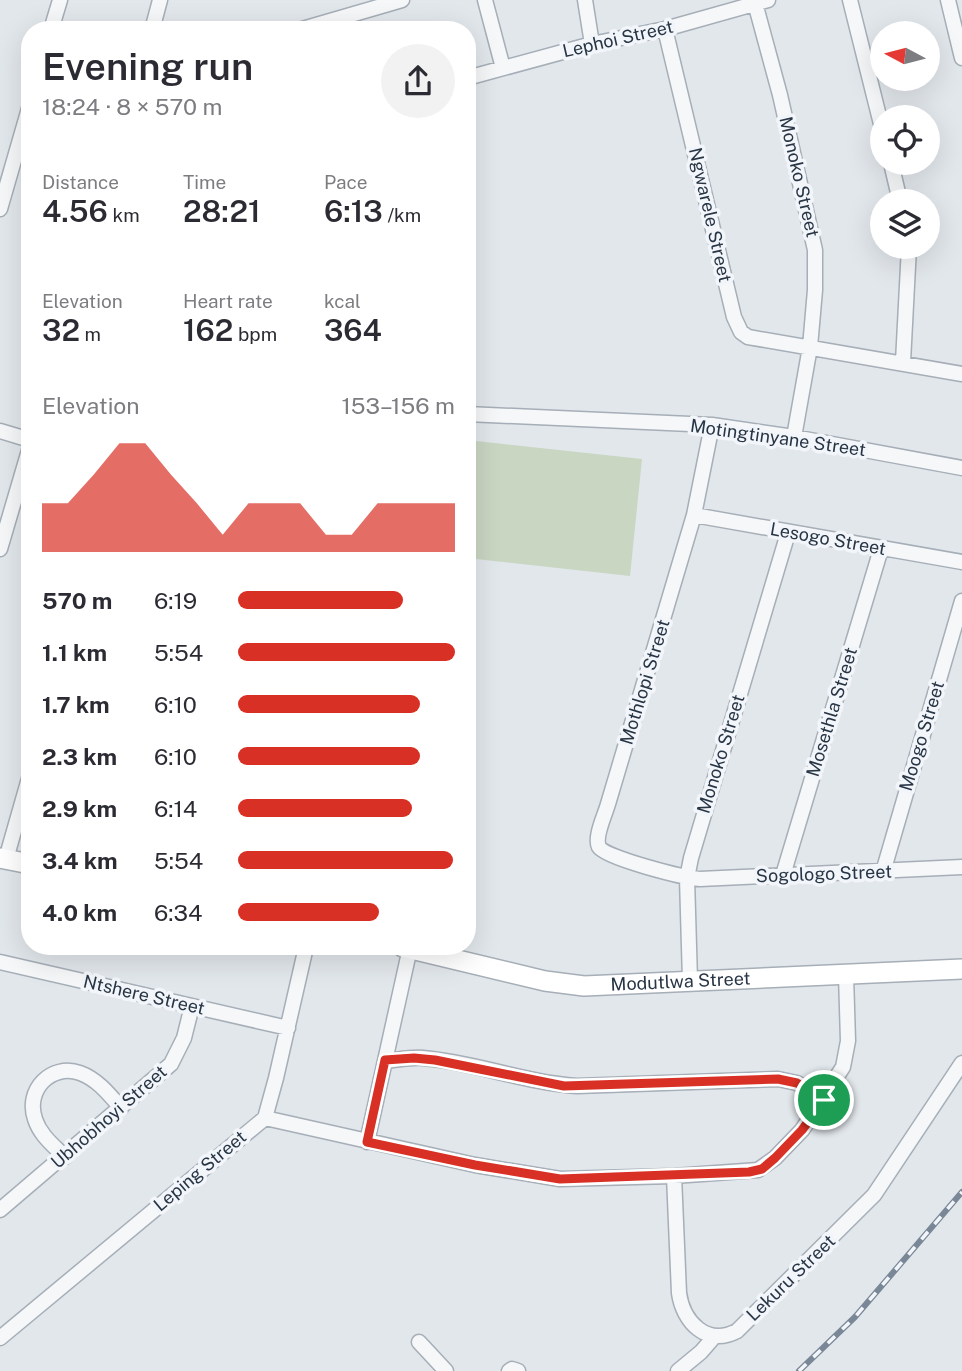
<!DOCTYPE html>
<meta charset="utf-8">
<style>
:root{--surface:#fff;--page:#f2f2f3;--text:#2b2b33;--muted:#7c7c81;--accent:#d93025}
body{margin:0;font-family:"Public Sans",sans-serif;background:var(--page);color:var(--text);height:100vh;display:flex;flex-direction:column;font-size:26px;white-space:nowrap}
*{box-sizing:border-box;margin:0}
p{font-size:23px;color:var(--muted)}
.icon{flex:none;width:38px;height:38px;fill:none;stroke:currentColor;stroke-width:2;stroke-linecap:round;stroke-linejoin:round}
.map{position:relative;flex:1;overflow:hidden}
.details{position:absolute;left:21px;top:21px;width:455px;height:934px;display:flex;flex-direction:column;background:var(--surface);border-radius:28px;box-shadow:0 7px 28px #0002}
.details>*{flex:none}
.needle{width:46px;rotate:277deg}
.controls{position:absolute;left:870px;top:21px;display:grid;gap:14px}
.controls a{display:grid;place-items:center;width:70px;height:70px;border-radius:50%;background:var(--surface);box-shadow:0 7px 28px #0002;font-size:35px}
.pin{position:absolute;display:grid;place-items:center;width:60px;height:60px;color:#fff;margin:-30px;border:4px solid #fff;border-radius:50%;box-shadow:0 2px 7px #0007}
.round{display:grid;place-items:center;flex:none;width:74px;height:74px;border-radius:37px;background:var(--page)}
.overview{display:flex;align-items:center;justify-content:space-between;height:119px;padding:0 21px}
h1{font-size:38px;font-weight:600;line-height:52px}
.figures{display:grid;grid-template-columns:repeat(3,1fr);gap:10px;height:119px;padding:7px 21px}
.figures div{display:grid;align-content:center}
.figures b{font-size:30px;font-weight:600}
.figures small{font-size:19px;font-weight:400}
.figures p{font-size:19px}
.chart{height:196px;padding:14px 21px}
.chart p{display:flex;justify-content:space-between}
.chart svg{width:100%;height:126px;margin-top:7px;fill:var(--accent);opacity:.7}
ul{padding:0 21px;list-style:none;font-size:23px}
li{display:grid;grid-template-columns:112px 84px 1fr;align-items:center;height:52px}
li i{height:18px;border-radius:9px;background:var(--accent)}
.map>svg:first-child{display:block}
.green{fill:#c9d6c2}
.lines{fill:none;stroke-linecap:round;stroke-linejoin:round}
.street-casing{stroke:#a6aeb7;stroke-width:17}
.secondary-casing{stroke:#a6aeb7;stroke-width:22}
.street{stroke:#f5f7f9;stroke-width:14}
.secondary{stroke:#fff;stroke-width:19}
.rail-casing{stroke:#7a8797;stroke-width:6}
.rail{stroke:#f2f5f9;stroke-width:3.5;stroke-dasharray:10;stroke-linecap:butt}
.route-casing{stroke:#fff;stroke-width:14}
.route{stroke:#d93025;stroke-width:9}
.labels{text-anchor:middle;stroke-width:7;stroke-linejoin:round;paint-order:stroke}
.street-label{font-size:18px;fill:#283545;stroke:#f2f5f9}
</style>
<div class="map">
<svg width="962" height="1371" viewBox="0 0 962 1371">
<rect width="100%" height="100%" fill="#e2e7ec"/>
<!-- green -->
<path class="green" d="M 467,440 L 642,459 L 630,576 L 467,558 Z"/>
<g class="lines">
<!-- street casing -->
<g class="street-casing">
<path id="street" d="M 485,0 L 503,68
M 585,0 L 592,44
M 850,0 L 882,128
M 948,0 L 962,58
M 755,3 L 780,95 L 815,250 L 815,290 L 810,347 L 794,437
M 665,29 L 734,317 L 741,332 L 748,337 L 962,374
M 51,30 L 60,0
M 152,30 L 160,0
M 299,30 L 402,0
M 467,78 L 592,44 L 665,29 L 768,0
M 891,163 L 900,201
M 0,209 L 30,105
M 903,362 L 909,247
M 467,414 L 712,425 L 794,437 L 962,468
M 712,425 L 694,515 L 608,804 C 605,815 594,837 599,847 C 605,858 685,878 700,879 L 962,867
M 0,431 L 30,440
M 694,515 L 962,562
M 0,549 L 30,447
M 6,859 L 30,775
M 883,872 L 962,601
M 783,875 L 881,549
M 0,962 L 288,1028
M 690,981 L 687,878 L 691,858 L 788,533
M 385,1061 C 397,1060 410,1057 423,1058 C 475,1062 525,1083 577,1086 L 778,1079 L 797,1083 L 824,1099
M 265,1118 L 475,1165 L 560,1179 L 674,1176 L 758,1170 L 775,1158 L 802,1130 L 843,1067 L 848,1041 L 846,975
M 367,1142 L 410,948
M 65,1157 C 53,1145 40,1135 35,1119 C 25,1090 51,1063 80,1073 C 97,1079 109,1094 121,1108
M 674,1176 L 679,1293 C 683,1322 707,1347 737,1331 L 874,1195 L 962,1063
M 0,1210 L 171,1064 L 184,1038 L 192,1006
M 0,1338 L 265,1118 L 276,1078 L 306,947
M 419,1342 L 446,1371
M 509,1371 L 512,1369 L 518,1371
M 678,1371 L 701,1352 L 714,1337"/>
</g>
<!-- secondary casing -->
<g class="secondary-casing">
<g id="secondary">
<path d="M 0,858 L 30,864"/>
<path id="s1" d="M 403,947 L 545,981 L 584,986 L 962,969"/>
</g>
</g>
<!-- street -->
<use href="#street" class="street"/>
<!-- secondary -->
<use href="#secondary" class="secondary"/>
<!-- rail casing -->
<g class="rail-casing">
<path id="rail" d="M 799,1371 L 855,1317 L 962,1192"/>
</g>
<!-- rail -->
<use href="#rail" class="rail"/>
</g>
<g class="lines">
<!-- route casing -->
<g class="route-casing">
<path id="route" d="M 414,1058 L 435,1060 L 564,1086 L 778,1079 L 797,1083 L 824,1100 L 802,1130 L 775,1158 L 762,1169 L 749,1172 L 560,1179 L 475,1165 L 367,1142 L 385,1060 Z"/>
</g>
<!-- route -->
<use href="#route" class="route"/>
</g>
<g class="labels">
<!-- street labels -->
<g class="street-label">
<text transform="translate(618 39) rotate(-13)" y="6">Lephoi Street</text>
<text transform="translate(799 177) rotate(77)" y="6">Monoko Street</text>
<text transform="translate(710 215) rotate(77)" y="6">Ngwarele Street</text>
<text transform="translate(778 438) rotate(8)" y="6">Motingtinyane Street</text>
<text transform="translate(828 539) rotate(10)" y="6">Lesogo Street</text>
<text transform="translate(645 682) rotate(-73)" y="6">Mothlopi Street</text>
<text transform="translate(832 712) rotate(-73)" y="6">Mosethla Street</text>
<text transform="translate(922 736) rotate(-73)" y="6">Moogo Street</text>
<text transform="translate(721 754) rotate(-73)" y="6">Monoko Street</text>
<text transform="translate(824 874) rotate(-2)" y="6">Sogologo Street</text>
<text dy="6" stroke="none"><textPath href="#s1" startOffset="282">Modutlwa Street</textPath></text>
<text transform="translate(144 995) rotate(13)" y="6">Ntshere Street</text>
<text transform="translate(109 1117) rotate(-41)" y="6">Ubhobhoyi Street</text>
<text transform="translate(200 1171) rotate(-40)" y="6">Leping Street</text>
<text transform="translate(791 1278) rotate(-44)" y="6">Lekuru Street</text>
</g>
</g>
</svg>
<div class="controls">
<a><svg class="needle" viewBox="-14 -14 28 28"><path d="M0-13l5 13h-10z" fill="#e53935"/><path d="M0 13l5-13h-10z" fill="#7c7c81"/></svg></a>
<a><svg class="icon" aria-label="locate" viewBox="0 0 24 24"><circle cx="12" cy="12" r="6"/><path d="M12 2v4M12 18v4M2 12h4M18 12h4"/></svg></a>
<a><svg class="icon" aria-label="layers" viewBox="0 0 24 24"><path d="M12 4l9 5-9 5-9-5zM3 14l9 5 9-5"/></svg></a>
</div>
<div class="pin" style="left:824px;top:1100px;background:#1e9e55"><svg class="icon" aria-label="arrive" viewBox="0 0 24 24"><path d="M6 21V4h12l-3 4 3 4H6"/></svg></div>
<section class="details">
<div class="overview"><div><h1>Evening run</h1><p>18:24 · 8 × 570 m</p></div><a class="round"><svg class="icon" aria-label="share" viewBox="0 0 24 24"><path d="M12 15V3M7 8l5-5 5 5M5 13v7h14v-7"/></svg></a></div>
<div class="figures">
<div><p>Distance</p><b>4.56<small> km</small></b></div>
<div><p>Time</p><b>28:21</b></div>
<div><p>Pace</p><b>6:13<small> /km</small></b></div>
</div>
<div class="figures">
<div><p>Elevation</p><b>32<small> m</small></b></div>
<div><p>Heart rate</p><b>162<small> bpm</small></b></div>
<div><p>kcal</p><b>364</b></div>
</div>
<div class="chart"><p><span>Elevation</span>153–156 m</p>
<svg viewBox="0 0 160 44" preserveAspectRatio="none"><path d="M0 44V27L10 27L20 17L30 6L40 6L50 17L60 27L70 38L80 27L90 27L100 27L110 38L120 38L130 27L140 27L150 27L160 27V44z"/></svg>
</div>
<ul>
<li><b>570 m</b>6:19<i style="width:76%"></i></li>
<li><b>1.1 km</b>5:54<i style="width:100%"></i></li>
<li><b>1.7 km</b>6:10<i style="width:84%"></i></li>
<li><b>2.3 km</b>6:10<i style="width:84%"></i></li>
<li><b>2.9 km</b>6:14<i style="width:80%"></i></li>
<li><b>3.4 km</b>5:54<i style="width:99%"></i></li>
<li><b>4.0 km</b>6:34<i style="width:65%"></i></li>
</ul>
</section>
</div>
